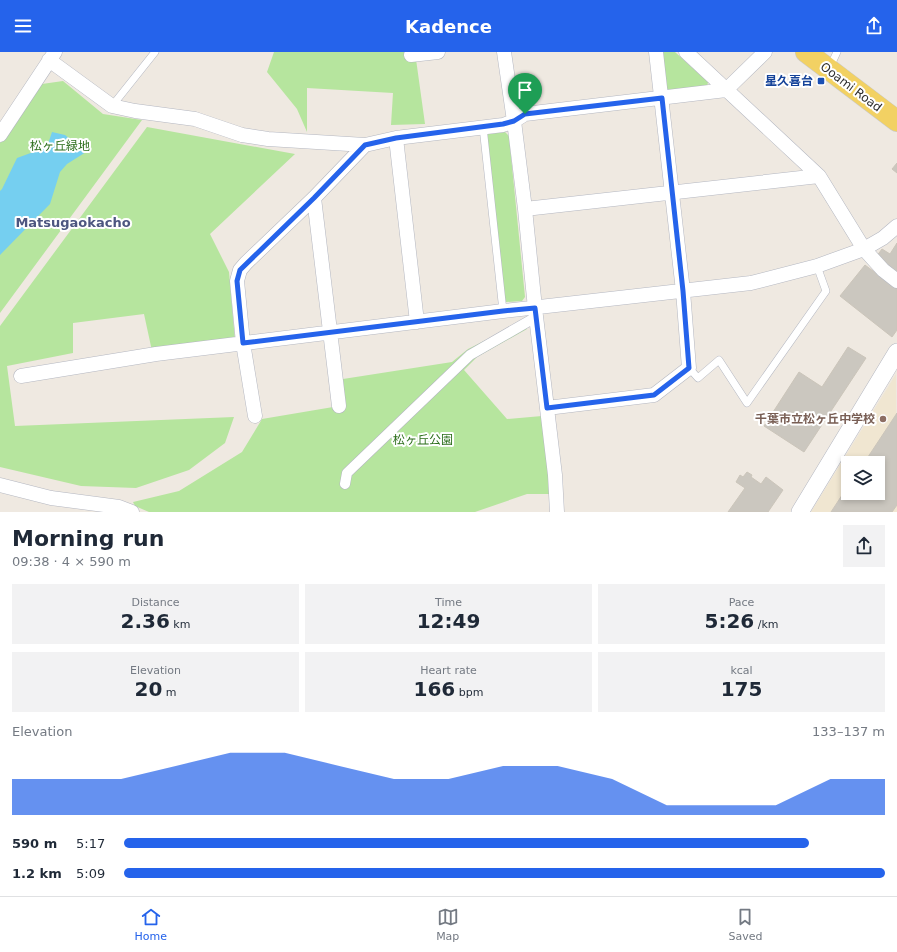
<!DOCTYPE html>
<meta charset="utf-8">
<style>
:root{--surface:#fff;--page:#f2f2f3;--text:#1f2937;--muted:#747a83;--line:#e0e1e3;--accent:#2563eb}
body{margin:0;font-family:"DejaVu Sans","Noto Sans JP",sans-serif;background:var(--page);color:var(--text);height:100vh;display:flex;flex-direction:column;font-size:15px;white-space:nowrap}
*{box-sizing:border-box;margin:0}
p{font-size:13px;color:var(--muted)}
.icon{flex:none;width:22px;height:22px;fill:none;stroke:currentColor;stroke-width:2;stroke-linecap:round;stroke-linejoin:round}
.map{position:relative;height:460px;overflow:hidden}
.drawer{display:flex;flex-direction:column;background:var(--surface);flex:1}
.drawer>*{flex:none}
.tools{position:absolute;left:841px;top:404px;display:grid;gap:8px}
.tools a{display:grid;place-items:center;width:44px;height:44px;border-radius:0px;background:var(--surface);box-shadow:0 2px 6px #0003;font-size:20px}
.pin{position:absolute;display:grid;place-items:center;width:34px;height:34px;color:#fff;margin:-41px -17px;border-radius:50% 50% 50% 0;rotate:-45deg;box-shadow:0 0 4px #0007}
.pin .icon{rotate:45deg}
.round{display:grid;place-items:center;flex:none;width:42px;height:42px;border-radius:0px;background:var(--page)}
.head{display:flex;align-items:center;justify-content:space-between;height:68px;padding:0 12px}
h1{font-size:22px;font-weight:800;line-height:30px}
.metrics{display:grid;grid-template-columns:repeat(3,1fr);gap:6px;height:68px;padding:4px 12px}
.metrics div{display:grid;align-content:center;border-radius:0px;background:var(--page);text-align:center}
.metrics b{font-size:20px;font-weight:800}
.metrics small{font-size:11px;font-weight:400}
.metrics p{font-size:11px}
.chart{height:112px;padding:8px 12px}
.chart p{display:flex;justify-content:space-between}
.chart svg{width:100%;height:72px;margin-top:4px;fill:var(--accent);opacity:.7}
ul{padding:0 12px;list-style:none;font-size:13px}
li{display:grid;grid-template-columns:64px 48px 1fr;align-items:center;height:30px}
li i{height:10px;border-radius:5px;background:var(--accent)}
header{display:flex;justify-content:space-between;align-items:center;height:52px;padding:0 12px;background:var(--accent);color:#fff;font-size:18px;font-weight:800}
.menu{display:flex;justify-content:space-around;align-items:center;height:56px;border-top:1px solid var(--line);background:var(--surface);font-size:11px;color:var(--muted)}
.menu a{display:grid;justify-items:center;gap:2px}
.menu .active{color:var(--accent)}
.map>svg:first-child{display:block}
.education{fill:#f0e6d1;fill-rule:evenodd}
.green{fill:#b6e59e}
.water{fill:#75cff0}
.building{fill:#cbc7bf;stroke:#cbc5ba}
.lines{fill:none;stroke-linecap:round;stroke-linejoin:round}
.service-casing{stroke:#b4b7c1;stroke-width:8}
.pedestrian-casing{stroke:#b4b7c1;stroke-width:11}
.minor-casing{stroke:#b4b7c1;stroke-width:15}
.tertiary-casing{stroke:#b4b7c1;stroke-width:18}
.primary-casing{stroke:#c9c9c9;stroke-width:22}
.service{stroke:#fff;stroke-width:7}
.pedestrian{stroke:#fff;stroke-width:10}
.minor{stroke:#fff;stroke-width:14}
.tertiary{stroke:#fff;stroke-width:17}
.primary{stroke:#f2d163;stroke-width:21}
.route-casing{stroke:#fff;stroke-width:8}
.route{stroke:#2563eb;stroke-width:5}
.transit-dot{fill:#1a4fb4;stroke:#fff;stroke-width:1.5}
.education-dot{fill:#8d6e63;stroke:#fff;stroke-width:1.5}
.labels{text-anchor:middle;stroke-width:4;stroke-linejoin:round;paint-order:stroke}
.transit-label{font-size:12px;font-weight:bold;fill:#164399;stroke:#fff;text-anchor:end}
.street-label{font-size:12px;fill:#2e2e2e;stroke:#fff}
.park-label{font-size:12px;fill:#2c6e1b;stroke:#fff}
.education-label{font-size:12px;font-weight:bold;fill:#785e54;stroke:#fff;text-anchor:end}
.neighbourhood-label{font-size:13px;font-weight:bold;fill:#4d5680;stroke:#fff}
</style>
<header><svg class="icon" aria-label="menu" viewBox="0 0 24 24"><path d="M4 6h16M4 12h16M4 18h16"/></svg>Kadence<svg class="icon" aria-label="share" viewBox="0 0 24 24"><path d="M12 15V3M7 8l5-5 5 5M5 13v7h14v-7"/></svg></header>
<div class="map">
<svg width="897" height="460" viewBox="0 0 897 460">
<rect width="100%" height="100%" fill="#efe9e1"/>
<!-- education -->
<path class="education" d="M 896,322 L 897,460 L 811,460 ZM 848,411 L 878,411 L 878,441 L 848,441 Z"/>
<!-- green -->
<path class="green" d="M 274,0 L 415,0 L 425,72 L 391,73 L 393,41 L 307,36 L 307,80 L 297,57 L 267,20 Z
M 660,0 L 675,0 L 708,30 L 707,35 L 668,40 L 664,35 Z
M 63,29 L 103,62 L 142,68 L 0,261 L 0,91 L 42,32 Z
M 147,75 L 295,102 L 210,182 L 229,220 L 235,288 L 152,299 L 144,262 L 73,271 L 73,301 L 7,314 L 15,374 L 234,365 L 225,391 L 189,418 L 136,436 L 81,434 L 0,415 L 0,274 Z
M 505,80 L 509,84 L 525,245 L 522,249 L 506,250 L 504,247 L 487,87 L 488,82 Z
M 522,270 L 527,277 L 477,305 L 464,318 L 507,367 L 542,364 L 550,442 L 527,442 L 475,460 L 149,460 L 135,454 L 133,450 L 179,439 L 242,400 L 262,367 L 345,353 L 343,327 L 452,310 L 468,297 Z"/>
<!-- water -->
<path class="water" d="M 52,80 L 65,83 L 86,100 L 67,112 L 60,120 L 50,152 L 0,203 L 0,139 L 2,137 L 17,106 L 47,95 Z"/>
<!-- building -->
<path class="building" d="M 897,111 L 897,121 L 892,117 Z
M 897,191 L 897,222 L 876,205 L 882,197 L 890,202 Z
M 865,213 L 897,237 L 897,278 L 892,285 L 840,244 Z
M 848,295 L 866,306 L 804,400 L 764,374 L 799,320 L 822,335 Z
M 897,361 L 897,453 L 892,460 L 831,460 L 848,434 L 848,441 L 878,441 L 878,411 L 864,411 Z
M 747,420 L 752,423 L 751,425 L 761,432 L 766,425 L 783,438 L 768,460 L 728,460 L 745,436 L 736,430 L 740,423 L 743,425 Z"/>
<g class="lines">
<!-- service casing -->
<g class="service-casing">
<path id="service" d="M 830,15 L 837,0
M 112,54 L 155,0
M 483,75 L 503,259
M 689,316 L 698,326 L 719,308 L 747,351 L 826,239 L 817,214"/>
</g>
<!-- pedestrian casing -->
<g class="pedestrian-casing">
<path id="pedestrian" d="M 345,432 L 347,421 L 470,303 L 536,265"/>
</g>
<!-- minor casing -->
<g class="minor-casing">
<path id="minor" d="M 504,0 L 514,69 L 525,157 L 535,256 L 555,423 L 557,460
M 686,0 L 819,124 L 864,197 L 883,218 L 897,229
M 411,3 L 438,0
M 49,8 L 112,54 L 135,59 L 195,67 L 242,83 L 268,87 L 365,93
M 0,83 L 55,0
M 396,86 L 417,270
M 314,146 L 339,354
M 525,157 L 819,124
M 21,324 L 156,302 L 503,259 L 751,231 L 817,214 L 864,197 L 883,186 L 897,174
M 547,356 L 654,343 L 689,316 L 683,239 L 656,0
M 255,364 L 243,291 L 237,229 L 240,218 L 246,211 L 314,146 L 365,93 L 396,86 L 503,73 L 514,69 L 525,62 L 726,38 L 765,0
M 0,433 L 51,446 L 119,455 L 132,460"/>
</g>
<!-- tertiary casing -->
<g class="tertiary-casing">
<path id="tertiary" d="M 800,460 L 897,300"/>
</g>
<!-- primary casing -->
<g class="primary-casing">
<path id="primary" d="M 806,0 L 897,69"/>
</g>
<!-- service -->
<use href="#service" class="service"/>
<!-- pedestrian -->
<use href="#pedestrian" class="pedestrian"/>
<!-- minor -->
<use href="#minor" class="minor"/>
<!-- tertiary -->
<use href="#tertiary" class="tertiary"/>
<!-- primary -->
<use href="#primary" class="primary"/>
</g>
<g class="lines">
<!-- route casing -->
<g class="route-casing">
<path id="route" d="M 662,46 L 683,239 L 689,316 L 654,343 L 547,356 L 535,256 L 503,259 L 243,291 L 237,229 L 240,218 L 314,146 L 365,93 L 396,86 L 503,72 L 514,69 L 525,62 Z"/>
</g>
<!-- route -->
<use href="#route" class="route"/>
</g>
<!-- markers -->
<rect class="transit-dot" x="817" y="25" width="8" height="8" rx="2"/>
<circle class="education-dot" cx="883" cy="367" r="4"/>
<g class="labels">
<!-- transit labels -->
<g class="transit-label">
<text x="813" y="33">星久喜台</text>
</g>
<!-- street labels -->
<g class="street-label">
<text transform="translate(851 35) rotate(37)" y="4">Ooami Road</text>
</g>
<!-- park labels -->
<g class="park-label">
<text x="60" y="98">松ヶ丘緑地</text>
<text x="423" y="392">松ヶ丘公園</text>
</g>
<!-- education labels -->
<g class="education-label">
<text x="875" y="371">千葉市立松ヶ丘中学校</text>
</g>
<!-- neighbourhood labels -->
<g class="neighbourhood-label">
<text x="73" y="175">Matsugaokacho</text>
</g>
</g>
</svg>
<div class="tools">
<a><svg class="icon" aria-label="layers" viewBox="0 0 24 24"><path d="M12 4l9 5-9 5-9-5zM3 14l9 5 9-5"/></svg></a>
</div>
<div class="pin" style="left:525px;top:62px;background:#1e9e55"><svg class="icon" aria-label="arrive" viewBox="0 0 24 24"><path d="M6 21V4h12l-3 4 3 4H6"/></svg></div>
</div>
<section class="drawer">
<div class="head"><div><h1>Morning run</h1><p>09:38 · 4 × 590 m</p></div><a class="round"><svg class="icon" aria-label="share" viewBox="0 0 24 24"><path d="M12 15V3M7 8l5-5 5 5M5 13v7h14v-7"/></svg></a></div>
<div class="metrics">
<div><p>Distance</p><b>2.36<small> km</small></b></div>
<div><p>Time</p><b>12:49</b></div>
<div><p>Pace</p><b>5:26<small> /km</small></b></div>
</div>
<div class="metrics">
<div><p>Elevation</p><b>20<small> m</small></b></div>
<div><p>Heart rate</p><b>166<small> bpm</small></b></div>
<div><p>kcal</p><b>175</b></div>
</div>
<div class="chart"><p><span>Elevation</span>133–137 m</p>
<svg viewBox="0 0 160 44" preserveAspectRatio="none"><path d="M0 44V22L10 22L20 22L30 14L40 6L50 6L60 14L70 22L80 22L90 14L100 14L110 22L120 38L130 38L140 38L150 22L160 22V44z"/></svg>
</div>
<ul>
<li><b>590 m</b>5:17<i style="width:90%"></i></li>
<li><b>1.2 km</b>5:09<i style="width:100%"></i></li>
</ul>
</section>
<nav class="menu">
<a class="active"><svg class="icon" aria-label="home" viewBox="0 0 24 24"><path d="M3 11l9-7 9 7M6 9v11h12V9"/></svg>Home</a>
<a><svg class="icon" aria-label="map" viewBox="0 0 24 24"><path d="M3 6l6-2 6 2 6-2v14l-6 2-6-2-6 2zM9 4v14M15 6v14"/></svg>Map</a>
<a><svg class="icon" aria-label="saved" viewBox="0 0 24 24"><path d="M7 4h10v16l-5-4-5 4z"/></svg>Saved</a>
</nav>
